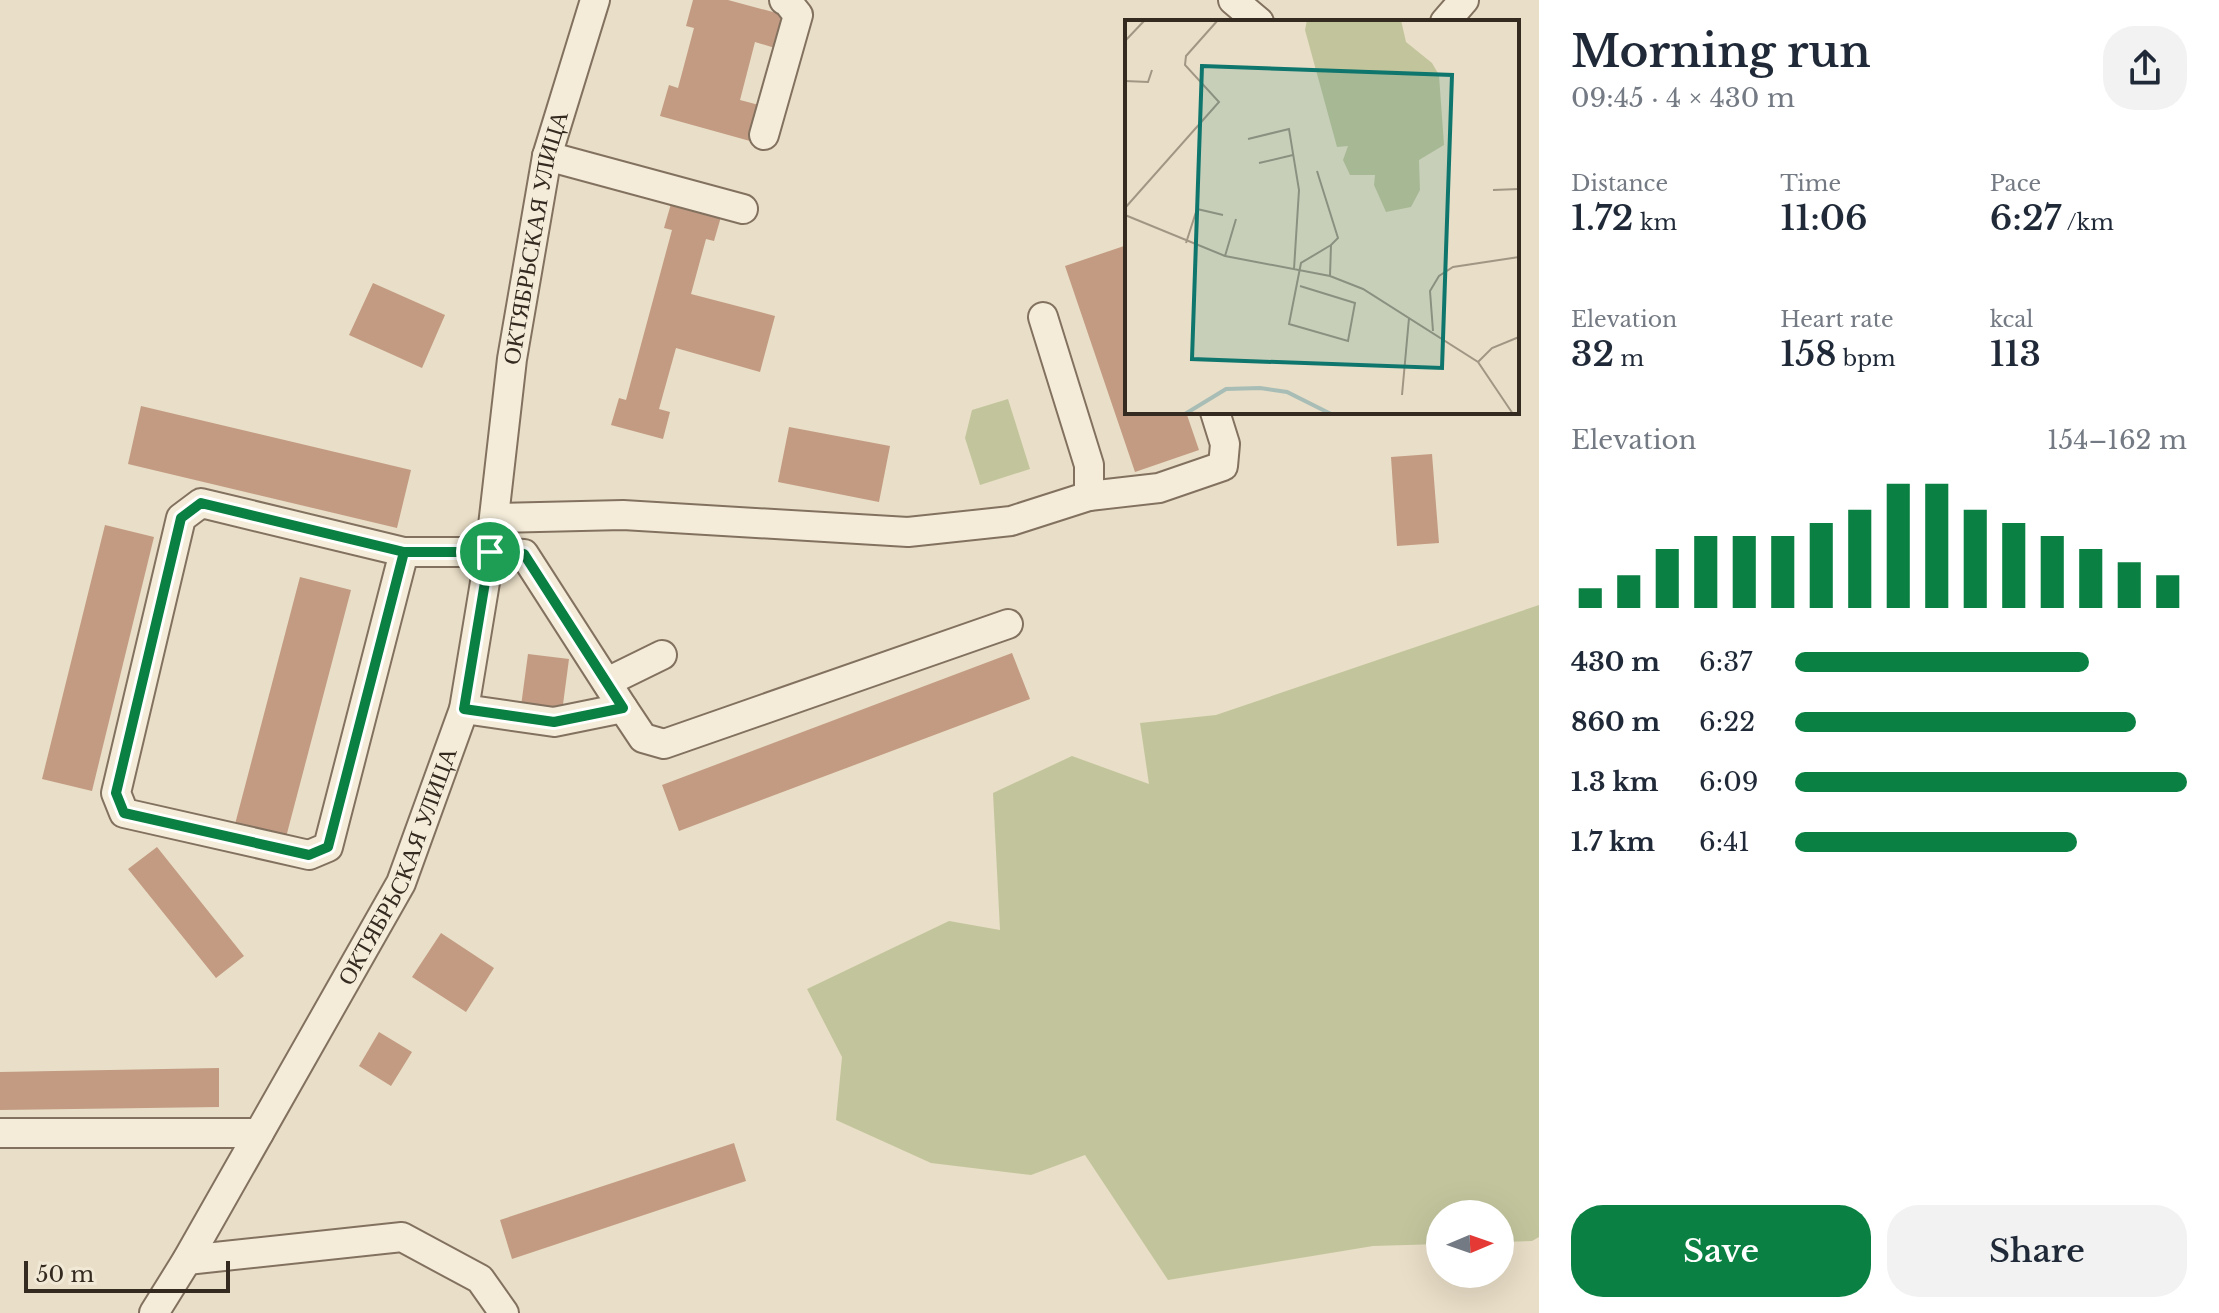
<!DOCTYPE html>
<meta charset="utf-8">
<style>
:root{--surface:#fff;--page:#f2f2f3;--text:#1f2937;--muted:#747a83;--accent:#0b8043}
body{margin:0;font-family:"Libre Baskerville",serif;background:var(--page);color:var(--text);height:100vh;display:flex;flex-direction:column;font-size:30px;white-space:nowrap}
*{box-sizing:border-box;margin:0}
p{font-size:26px;color:var(--muted)}
.icon{flex:none;width:44px;height:44px;fill:none;stroke:currentColor;stroke-width:2;stroke-linecap:round;stroke-linejoin:round}
.map{position:relative;flex:1;overflow:hidden}
.panel{display:flex;flex-direction:column;background:var(--surface);width:680px}
.panel>*{flex:none}
.needle{width:52px;rotate:88deg}
.fabs{position:absolute;left:1426px;top:1200px;display:grid;gap:16px}
.fabs a{display:grid;place-items:center;width:88px;height:88px;border-radius:50%;background:var(--surface);box-shadow:0 8px 32px #0002;font-size:40px}
.scale{position:absolute;left:24px;bottom:20px;width:206px;box-sizing:border-box;padding-left:8px;border:4px solid #342a20;border-top:0;font-size:22px;line-height:28px;white-space:nowrap;color:#342a20;-webkit-text-stroke:6px #f1e9d6;paint-order:stroke}
.pin{position:absolute;display:grid;place-items:center;width:68px;height:68px;color:#fff;margin:-34px;border:4px solid #fff;border-radius:50%;box-shadow:0 2px 8px #0007}
.round{display:grid;place-items:center;flex:none;width:84px;height:84px;border-radius:32px;background:var(--page)}
.summary{display:flex;align-items:center;justify-content:space-between;height:136px;padding:0 32px}
h1{font-size:44px;font-weight:600;line-height:60px}
.stats{display:grid;grid-template-columns:repeat(3,1fr);gap:12px;height:136px;padding:8px 32px}
.stats div{display:grid;align-content:center}
.stats b{font-size:34px;font-weight:600}
.stats small{font-size:22px;font-weight:400}
.stats p{font-size:22px}
.chart{height:224px;padding:16px 32px}
.chart p{display:flex;justify-content:space-between}
.chart svg{width:100%;height:144px;margin-top:8px;stroke:var(--accent);stroke-width:6}
.button{display:flex;gap:16px;margin-top:auto;padding:16px 32px}
.button a{flex:1;height:92px;border-radius:32px;background:var(--accent);color:#fff;font-size:32px;font-weight:600;line-height:92px;text-align:center}
.button a+a{background:var(--page);color:var(--text)}
ul{padding:0 32px;list-style:none;font-size:26px}
li{display:grid;grid-template-columns:128px 96px 1fr;align-items:center;height:60px}
li i{height:20px;border-radius:10px;background:var(--accent)}
main{display:flex;flex:1;min-height:0}
.map>svg:first-child{display:block}
.green{fill:#c2c59c}
.building{fill:#c29b82}
.lines{fill:none;stroke-linecap:round;stroke-linejoin:round}
.minor-casing{stroke:#82715f;stroke-width:32}
.minor{stroke:#f4ecd9;stroke-width:28}
.route-casing{stroke:#fff;stroke-width:16}
.route{stroke:#0b8043;stroke-width:10}
.labels{text-anchor:middle;stroke-width:6;stroke-linejoin:round;paint-order:stroke}
.street-label{font-size:24px;fill:#342a20;stroke:#f1e9d6}
.inset-river{fill:none;stroke:#a8bdb6;stroke-width:4}
.inset-road{fill:none;stroke:#a19684;stroke-width:2}
.view{fill:#0f766e;fill-opacity:0.15;stroke:#0f766e;stroke-width:4}
.inset-edge{fill:none;stroke:#342a20;stroke-width:4}
</style>
<main>
<div class="map">
<svg width="1539" height="1313" viewBox="0 0 1539 1313">
<rect width="100%" height="100%" fill="#e9dec7"/>
<!-- green -->
<path class="green" d="M 1008,399 L 1030,469 L 980,485 L 965,438 L 972,410 Z
M 1539,605 L 1539,1237 L 1532,1241 L 1500,1242 L 1500,1214 L 1440,1214 L 1440,1244 L 1373,1246 L 1168,1280 L 1085,1155 L 1031,1175 L 931,1163 L 836,1120 L 842,1057 L 807,989 L 949,921 L 1000,930 L 993,793 L 1072,756 L 1149,784 L 1140,723 L 1216,715 Z"/>
<!-- building -->
<path class="building" d="M 693,0 L 728,0 L 784,15 L 775,48 L 755,42 L 740,100 L 759,105 L 750,141 L 660,116 L 669,85 L 678,88 L 694,28 L 686,26 Z
M 673,197 L 723,210 L 714,241 L 706,239 L 691,294 L 775,316 L 760,372 L 676,348 L 659,409 L 670,412 L 663,439 L 611,425 L 619,398 L 626,400 L 672,230 L 664,228 Z
M 1127,245 L 1127,412 L 1186,412 L 1199,450 L 1135,472 L 1065,266 Z
M 373,283 L 445,315 L 422,368 L 349,335 Z
M 141,406 L 411,470 L 397,528 L 128,464 Z
M 789,427 L 890,446 L 879,502 L 778,482 Z
M 1432,454 L 1439,543 L 1397,546 L 1391,457 Z
M 105,525 L 154,537 L 92,791 L 42,779 Z
M 300,577 L 351,590 L 285,841 L 234,828 Z
M 1012,653 L 1030,699 L 679,831 L 662,785 Z
M 528,654 L 569,659 L 562,712 L 521,706 Z
M 157,847 L 244,956 L 216,978 L 128,869 Z
M 441,933 L 494,968 L 466,1012 L 412,977 Z
M 379,1032 L 412,1052 L 391,1086 L 359,1066 Z
M 219,1068 L 219,1107 L 0,1110 L 0,1072 Z
M 734,1143 L 746,1181 L 512,1259 L 500,1220 Z"/>
<g class="lines">
<!-- minor casing -->
<g class="minor-casing">
<g id="minor">
<path d="M 1233,0 L 1259,22"/>
<path d="M 1445,22 L 1464,0"/>
<path d="M 764,135 L 798,15 L 787,1 L 784,0"/>
<path d="M 547,156 L 743,209"/>
<path d="M 1043,317 L 1089,465 L 1089,496"/>
<path d="M 495,518 L 623,515 L 908,532 L 1011,521 L 1089,496 L 1159,488 L 1223,466 L 1225,444 L 1215,412"/>
<path d="M 404,552 L 328,847 L 309,855 L 124,813 L 116,793 L 181,518 L 201,503 L 404,552 L 490,552 L 524,554 L 623,708"/>
<path d="M 607,682 L 662,655"/>
<path d="M 464,709 L 554,722 L 623,708 L 643,738 L 664,744 L 1008,624"/>
<path d="M 0,1133 L 259,1133"/>
<path d="M 187,1260 L 402,1237 L 480,1279 L 504,1313"/>
<path id="s1" d="M 154,1313 L 187,1260 L 401,883 L 464,709 L 490,552 L 512,359 L 547,156 L 595,0"/>
</g>
</g>
<!-- minor -->
<use href="#minor" class="minor"/>
</g>
<g class="lines">
<!-- route casing -->
<g class="route-casing">
<path id="route" d="M 490,552 L 404,552 L 328,847 L 309,855 L 124,813 L 116,793 L 181,518 L 201,503 L 404,552 L 490,552 L 524,554 L 623,708 L 554,722 L 464,709 L 490,552"/>
</g>
<!-- route -->
<use href="#route" class="route"/>
</g>
<g class="labels">
<!-- street labels -->
<g class="street-label">
<text dy="8" stroke="none"><textPath href="#s1" startOffset="1158">ОКТЯБРЬСКАЯ УЛИЦА</textPath></text>
<text dy="8" stroke="none"><textPath href="#s1" startOffset="510">ОКТЯБРЬСКАЯ УЛИЦА</textPath></text>
</g>
</g>
<!-- overview -->
<g transform="translate(1125 20)">
<rect width="394" height="394" fill="#e9dec7"/>
<path d="M 182,0 L 276,0 L 281,22 L 307,43 L 314,55 L 319,125 L 294,140 L 295,170 L 286,187 L 261,192 L 249,165 L 250,155 L 225,155 L 218,140 L 223,126 L 212,127 L 180,10 Z" fill="#c2c59c"/>
<path class="inset-river" d="M 60,394 L 101,369 L 135,368 L 162,372 L 206,394"/>
<path class="inset-road" d="M 0,21 L 20,0M 0,61 L 23,62 L 27,50M 123,119 L 164,109 L 174,170 L 169,249M 134,143 L 168,135M 192,151 L 213,218 L 206,225 L 205,256M 368,170 L 394,169M 0,188 L 94,82 L 60,45 L 61,36 L 93,0M 0,195 L 100,236 L 205,256 L 238,269 L 353,342 L 388,394M 61,223 L 72,189 L 98,195M 100,236 L 111,199M 175,266 L 230,283 L 223,321 L 164,304 L 176,243 L 206,225M 308,311 L 305,271 L 314,256 L 328,247 L 394,237M 353,342 L 367,328 L 394,317M 277,375 L 284,298"/>
<path class="view" d="M 77,46 L 327,55 L 317,348 L 67,339 Z"/>
<rect width="394" height="394" class="inset-edge"/>
</g>
</svg>
<div class="fabs">
<a><svg class="needle" viewBox="-14 -14 28 28"><path d="M0-13l5 13h-10z" fill="#e53935"/><path d="M0 13l5-13h-10z" fill="#747a83"/></svg></a>
</div>
<div class="scale">50 m</div>
<div class="pin" style="left:490px;top:552px;background:#1e9e55"><svg class="icon" aria-label="arrive" viewBox="0 0 24 24"><path d="M6 21V4h12l-3 4 3 4H6"/></svg></div>
</div>
<section class="panel">
<div class="summary"><div><h1>Morning run</h1><p>09:45 · 4 × 430 m</p></div><a class="round"><svg class="icon" aria-label="share" viewBox="0 0 24 24"><path d="M12 15V3M7 8l5-5 5 5M5 13v7h14v-7"/></svg></a></div>
<div class="stats">
<div><p>Distance</p><b>1.72<small> km</small></b></div>
<div><p>Time</p><b>11:06</b></div>
<div><p>Pace</p><b>6:27<small> /km</small></b></div>
</div>
<div class="stats">
<div><p>Elevation</p><b>32<small> m</small></b></div>
<div><p>Heart rate</p><b>158<small> bpm</small></b></div>
<div><p>kcal</p><b>113</b></div>
</div>
<div class="chart"><p><span>Elevation</span>154–162 m</p>
<svg viewBox="0 0 160 44" preserveAspectRatio="none"><path d="M5 44V38M15 44V34M25 44V26M35 44V22M45 44V22M55 44V22M65 44V18M75 44V14M85 44V6M95 44V6M105 44V14M115 44V18M125 44V22M135 44V26M145 44V30M155 44V34"/></svg>
</div>
<ul>
<li><b>430 m</b>6:37<i style="width:75%"></i></li>
<li><b>860 m</b>6:22<i style="width:87%"></i></li>
<li><b>1.3 km</b>6:09<i style="width:100%"></i></li>
<li><b>1.7 km</b>6:41<i style="width:72%"></i></li>
</ul>
<div class="button"><a>Save</a><a>Share</a></div>
</section>
</main>
